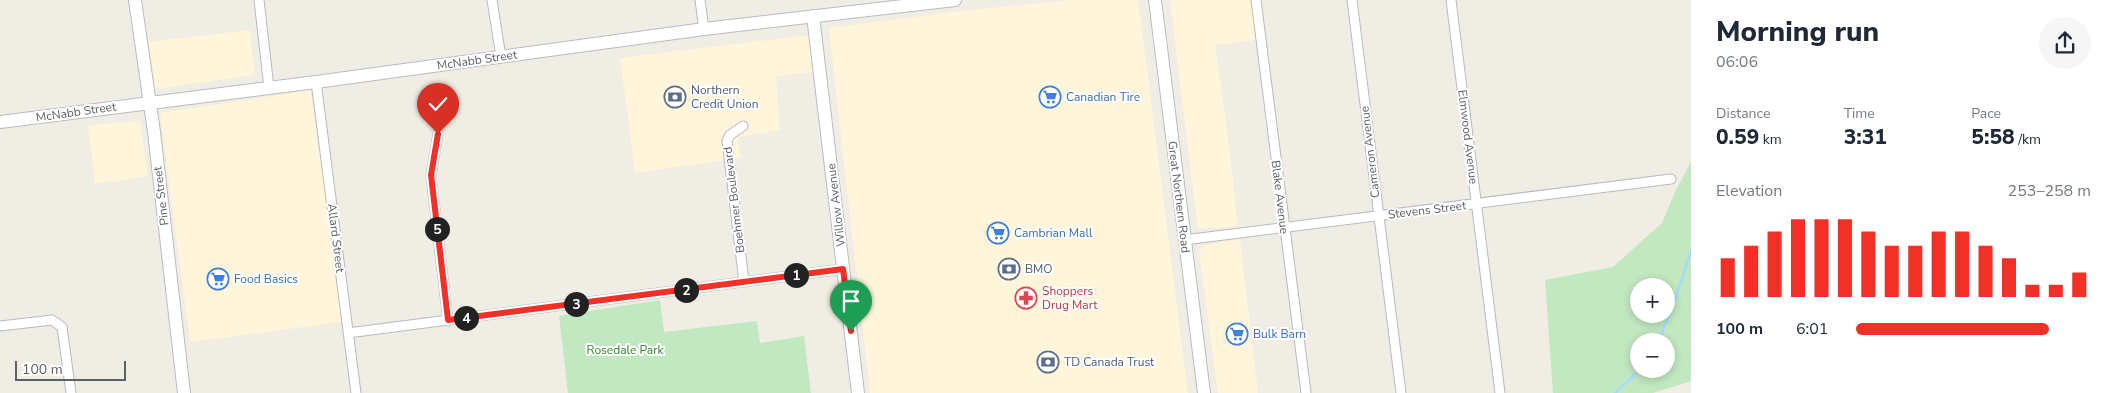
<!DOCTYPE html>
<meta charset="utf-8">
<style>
:root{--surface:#fff;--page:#f6f6f7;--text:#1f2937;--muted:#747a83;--accent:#f23028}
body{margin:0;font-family:"Nunito Sans",sans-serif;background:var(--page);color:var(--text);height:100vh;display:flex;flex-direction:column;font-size:19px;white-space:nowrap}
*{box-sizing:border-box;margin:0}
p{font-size:16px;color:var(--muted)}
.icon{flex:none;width:28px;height:28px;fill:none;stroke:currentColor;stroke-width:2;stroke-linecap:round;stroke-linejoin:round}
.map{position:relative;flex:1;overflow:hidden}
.details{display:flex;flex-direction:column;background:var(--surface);width:425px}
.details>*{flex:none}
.buttons{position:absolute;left:1630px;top:278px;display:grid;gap:10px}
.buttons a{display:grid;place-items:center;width:45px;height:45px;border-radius:50%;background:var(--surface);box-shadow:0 2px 8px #0003;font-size:25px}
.scale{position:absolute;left:15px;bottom:12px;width:111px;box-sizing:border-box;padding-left:5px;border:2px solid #5c6166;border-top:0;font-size:14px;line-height:18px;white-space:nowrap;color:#5c6166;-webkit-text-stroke:4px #fff;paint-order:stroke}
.pin{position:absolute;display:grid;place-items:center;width:42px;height:42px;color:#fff;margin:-51px -21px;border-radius:50% 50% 50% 0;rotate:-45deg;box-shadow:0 0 5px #0007}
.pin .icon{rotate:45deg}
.km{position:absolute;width:25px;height:25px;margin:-12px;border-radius:50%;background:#222;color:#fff;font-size:14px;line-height:25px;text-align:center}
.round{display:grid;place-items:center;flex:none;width:52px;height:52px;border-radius:26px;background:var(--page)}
.head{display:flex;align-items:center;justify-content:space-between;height:85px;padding:0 25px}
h1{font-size:28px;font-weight:800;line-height:38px}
.figures{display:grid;grid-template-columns:repeat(3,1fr);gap:8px;height:85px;padding:5px 25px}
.figures div{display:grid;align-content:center}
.figures b{font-size:21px;font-weight:800}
.figures small{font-size:14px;font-weight:400}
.figures p{font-size:14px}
.chart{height:140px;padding:10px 25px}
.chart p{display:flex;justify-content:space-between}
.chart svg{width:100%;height:90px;margin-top:5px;stroke:var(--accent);stroke-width:6}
ul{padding:0 25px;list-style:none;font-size:16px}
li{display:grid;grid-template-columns:80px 60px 1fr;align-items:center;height:38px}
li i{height:12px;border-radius:6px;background:var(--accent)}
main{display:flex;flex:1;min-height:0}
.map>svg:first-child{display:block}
.commercial{fill:#fff5da}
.green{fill:#c1e8c0;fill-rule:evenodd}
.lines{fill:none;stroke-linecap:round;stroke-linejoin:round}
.stream{stroke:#a5dbff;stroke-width:2.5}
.street-casing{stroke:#b7bbbf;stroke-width:11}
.secondary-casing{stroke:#b8bcc1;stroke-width:14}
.street{stroke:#fff;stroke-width:9}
.secondary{stroke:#fff;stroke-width:12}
.route-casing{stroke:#fff;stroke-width:10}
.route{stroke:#f23028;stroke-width:6}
.labels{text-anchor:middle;stroke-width:4;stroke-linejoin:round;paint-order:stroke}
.street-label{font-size:12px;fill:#5c6166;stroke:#fff}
.service-label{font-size:12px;fill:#4e5e75;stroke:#fff;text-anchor:start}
.shop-label{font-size:12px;fill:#366cbe;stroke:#fff;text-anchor:start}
.health-label{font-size:12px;fill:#be3a42;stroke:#fff;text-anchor:start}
.park-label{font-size:12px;fill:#308230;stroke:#fff}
</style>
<main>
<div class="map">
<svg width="1691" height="393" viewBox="0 0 1691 393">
<rect width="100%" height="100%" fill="#f0ede4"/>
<!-- commercial -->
<path class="commercial" d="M 1071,0 L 1138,0 L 1188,393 L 870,393 L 829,28 L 960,11 Z
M 1170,0 L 1251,0 L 1257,40 L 1215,45 L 1229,145 L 1238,226 L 1198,229 Z
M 250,30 L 255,75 L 155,89 L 149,42 Z
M 809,35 L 812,72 L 776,76 L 780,130 L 738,137 L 741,158 L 635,173 L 620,58 Z
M 311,90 L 342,322 L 190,342 L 160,113 Z
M 140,121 L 148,176 L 95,184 L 88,125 Z
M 1240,239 L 1258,393 L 1218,393 L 1199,251 L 1203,245 Z"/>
<!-- green -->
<path class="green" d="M 1691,162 L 1691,381 L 1653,393 L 1553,393 L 1545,280 L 1613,267 L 1662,223 L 1676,190 ZM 1639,286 L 1666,286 L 1666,314 L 1639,314 ZM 1639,341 L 1666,341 L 1666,369 L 1639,369 Z
M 660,300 L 664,332 L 757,321 L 760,343 L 804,336 L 811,393 L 568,393 L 559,316 Z"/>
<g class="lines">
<!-- stream -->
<path class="stream" d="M 1658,341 L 1672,309 L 1691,251
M 1615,393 L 1641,369"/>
<!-- street casing -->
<g class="street-casing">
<path id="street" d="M 259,0 L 269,88
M 492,0 L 501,57
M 700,0 L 704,29
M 1256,0 L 1306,393
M 1352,0 L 1401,393
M 1451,0 L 1500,393
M 316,82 L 356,393
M 743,126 L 730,135 L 727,141 L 744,282
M 438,134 L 431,175 L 448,321
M 1184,240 L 1671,179
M 0,326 L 52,320 L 62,327 L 71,393
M 348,333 L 843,269"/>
</g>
<!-- secondary casing -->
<g class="secondary-casing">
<path id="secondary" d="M 135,0 L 154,132 L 184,393
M 1155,0 L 1204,393
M 813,16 L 858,393
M 0,122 L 316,82 L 704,29 L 955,0"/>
</g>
<!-- street -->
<use href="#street" class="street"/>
<!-- secondary -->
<use href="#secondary" class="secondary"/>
</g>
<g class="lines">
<!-- route casing -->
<g class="route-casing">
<path id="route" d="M 438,134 L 431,175 L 448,320 L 843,269 L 851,331"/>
</g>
<!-- route -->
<use href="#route" class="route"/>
</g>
<!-- icons -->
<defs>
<g id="bank-ring" transform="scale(1.125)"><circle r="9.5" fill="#fff" stroke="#5c6f8a" stroke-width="1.5"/><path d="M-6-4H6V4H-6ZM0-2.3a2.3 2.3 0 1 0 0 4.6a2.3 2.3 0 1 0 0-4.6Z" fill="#5c6f8a"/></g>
<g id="supermarket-ring" transform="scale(1.125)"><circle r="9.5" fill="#fff" stroke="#3f7fe0" stroke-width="1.5"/><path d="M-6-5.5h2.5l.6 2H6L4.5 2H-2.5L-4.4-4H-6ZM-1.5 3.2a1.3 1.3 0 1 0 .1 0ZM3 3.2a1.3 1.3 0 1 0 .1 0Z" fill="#3f7fe0"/></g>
<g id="pharmacy-ring" transform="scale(1.125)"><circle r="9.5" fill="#fff" stroke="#e0444e" stroke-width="1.5"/><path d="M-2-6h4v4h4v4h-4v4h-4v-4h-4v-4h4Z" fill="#e0444e"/></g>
</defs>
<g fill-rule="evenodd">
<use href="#bank-ring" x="675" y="97"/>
<use href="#supermarket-ring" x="1050" y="97"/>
<use href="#supermarket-ring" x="998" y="233"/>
<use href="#bank-ring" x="1009" y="269"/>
<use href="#supermarket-ring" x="218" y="279"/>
<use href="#pharmacy-ring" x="1026" y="298"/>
<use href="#supermarket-ring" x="1237" y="334"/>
<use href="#bank-ring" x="1048" y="362"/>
</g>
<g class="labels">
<!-- street labels -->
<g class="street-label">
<text transform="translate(477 60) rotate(-8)" y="4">McNabb Street</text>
<text transform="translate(76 112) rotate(-8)" y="4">McNabb Street</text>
<text transform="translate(1468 137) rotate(83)" y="4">Elmwood Avenue</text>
<text transform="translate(1370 152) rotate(-97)" y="4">Cameron Avenue</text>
<text transform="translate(161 196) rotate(-97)" y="4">Pine Street</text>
<text transform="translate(1179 197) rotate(83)" y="4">Great Northern Road</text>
<text transform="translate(1280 197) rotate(83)" y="4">Blake Avenue</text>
<text transform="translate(734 200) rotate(-97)" y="4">Boehmer Boulevard</text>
<text transform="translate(836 205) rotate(-97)" y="4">Willow Avenue</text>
<text transform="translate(1427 210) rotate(-7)" y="4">Stevens Street</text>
<text transform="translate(336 238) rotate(83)" y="4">Allard Street</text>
</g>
<!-- service labels -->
<g class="service-label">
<text x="691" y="94">Northern<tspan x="691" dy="14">Credit Union</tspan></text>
<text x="1025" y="273">BMO</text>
<text x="1064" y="366">TD Canada Trust</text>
</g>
<!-- shop labels -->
<g class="shop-label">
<text x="1066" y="101">Canadian Tire</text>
<text x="1014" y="237">Cambrian Mall</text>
<text x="234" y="283">Food Basics</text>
<text x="1253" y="338">Bulk Barn</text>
</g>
<!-- health labels -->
<g class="health-label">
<text x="1042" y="295">Shoppers<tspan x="1042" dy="14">Drug Mart</tspan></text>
</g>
<!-- park labels -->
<g class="park-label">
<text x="625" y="354">Rosedale Park</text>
</g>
</g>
</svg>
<div class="buttons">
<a>+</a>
<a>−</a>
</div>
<div class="scale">100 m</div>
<div class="pin" style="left:851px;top:331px;background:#1e9e55"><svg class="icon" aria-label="arrive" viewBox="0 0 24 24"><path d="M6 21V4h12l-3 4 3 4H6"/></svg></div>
<div class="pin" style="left:438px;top:134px;background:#d93025"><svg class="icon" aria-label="check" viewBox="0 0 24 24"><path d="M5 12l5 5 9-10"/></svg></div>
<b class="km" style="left:796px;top:275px">1</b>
<b class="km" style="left:686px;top:290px">2</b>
<b class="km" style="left:576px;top:304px">3</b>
<b class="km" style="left:466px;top:318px">4</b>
<b class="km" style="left:437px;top:229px">5</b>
</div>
<section class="details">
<div class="head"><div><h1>Morning run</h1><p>06:06</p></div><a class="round"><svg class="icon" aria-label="share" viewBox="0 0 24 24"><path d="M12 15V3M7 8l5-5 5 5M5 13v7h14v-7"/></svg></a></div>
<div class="figures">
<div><p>Distance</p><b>0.59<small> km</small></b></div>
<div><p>Time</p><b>3:31</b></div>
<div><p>Pace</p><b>5:58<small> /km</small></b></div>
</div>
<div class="chart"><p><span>Elevation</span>253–258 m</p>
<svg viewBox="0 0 160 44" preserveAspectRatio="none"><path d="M5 44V25M15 44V19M25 44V12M35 44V6M45 44V6M55 44V6M65 44V12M75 44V19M85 44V19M95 44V12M105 44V12M115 44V19M125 44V25M135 44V38M145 44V38M155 44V32"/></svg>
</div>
<ul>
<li><b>100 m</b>6:01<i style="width:82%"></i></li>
</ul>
</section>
</main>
